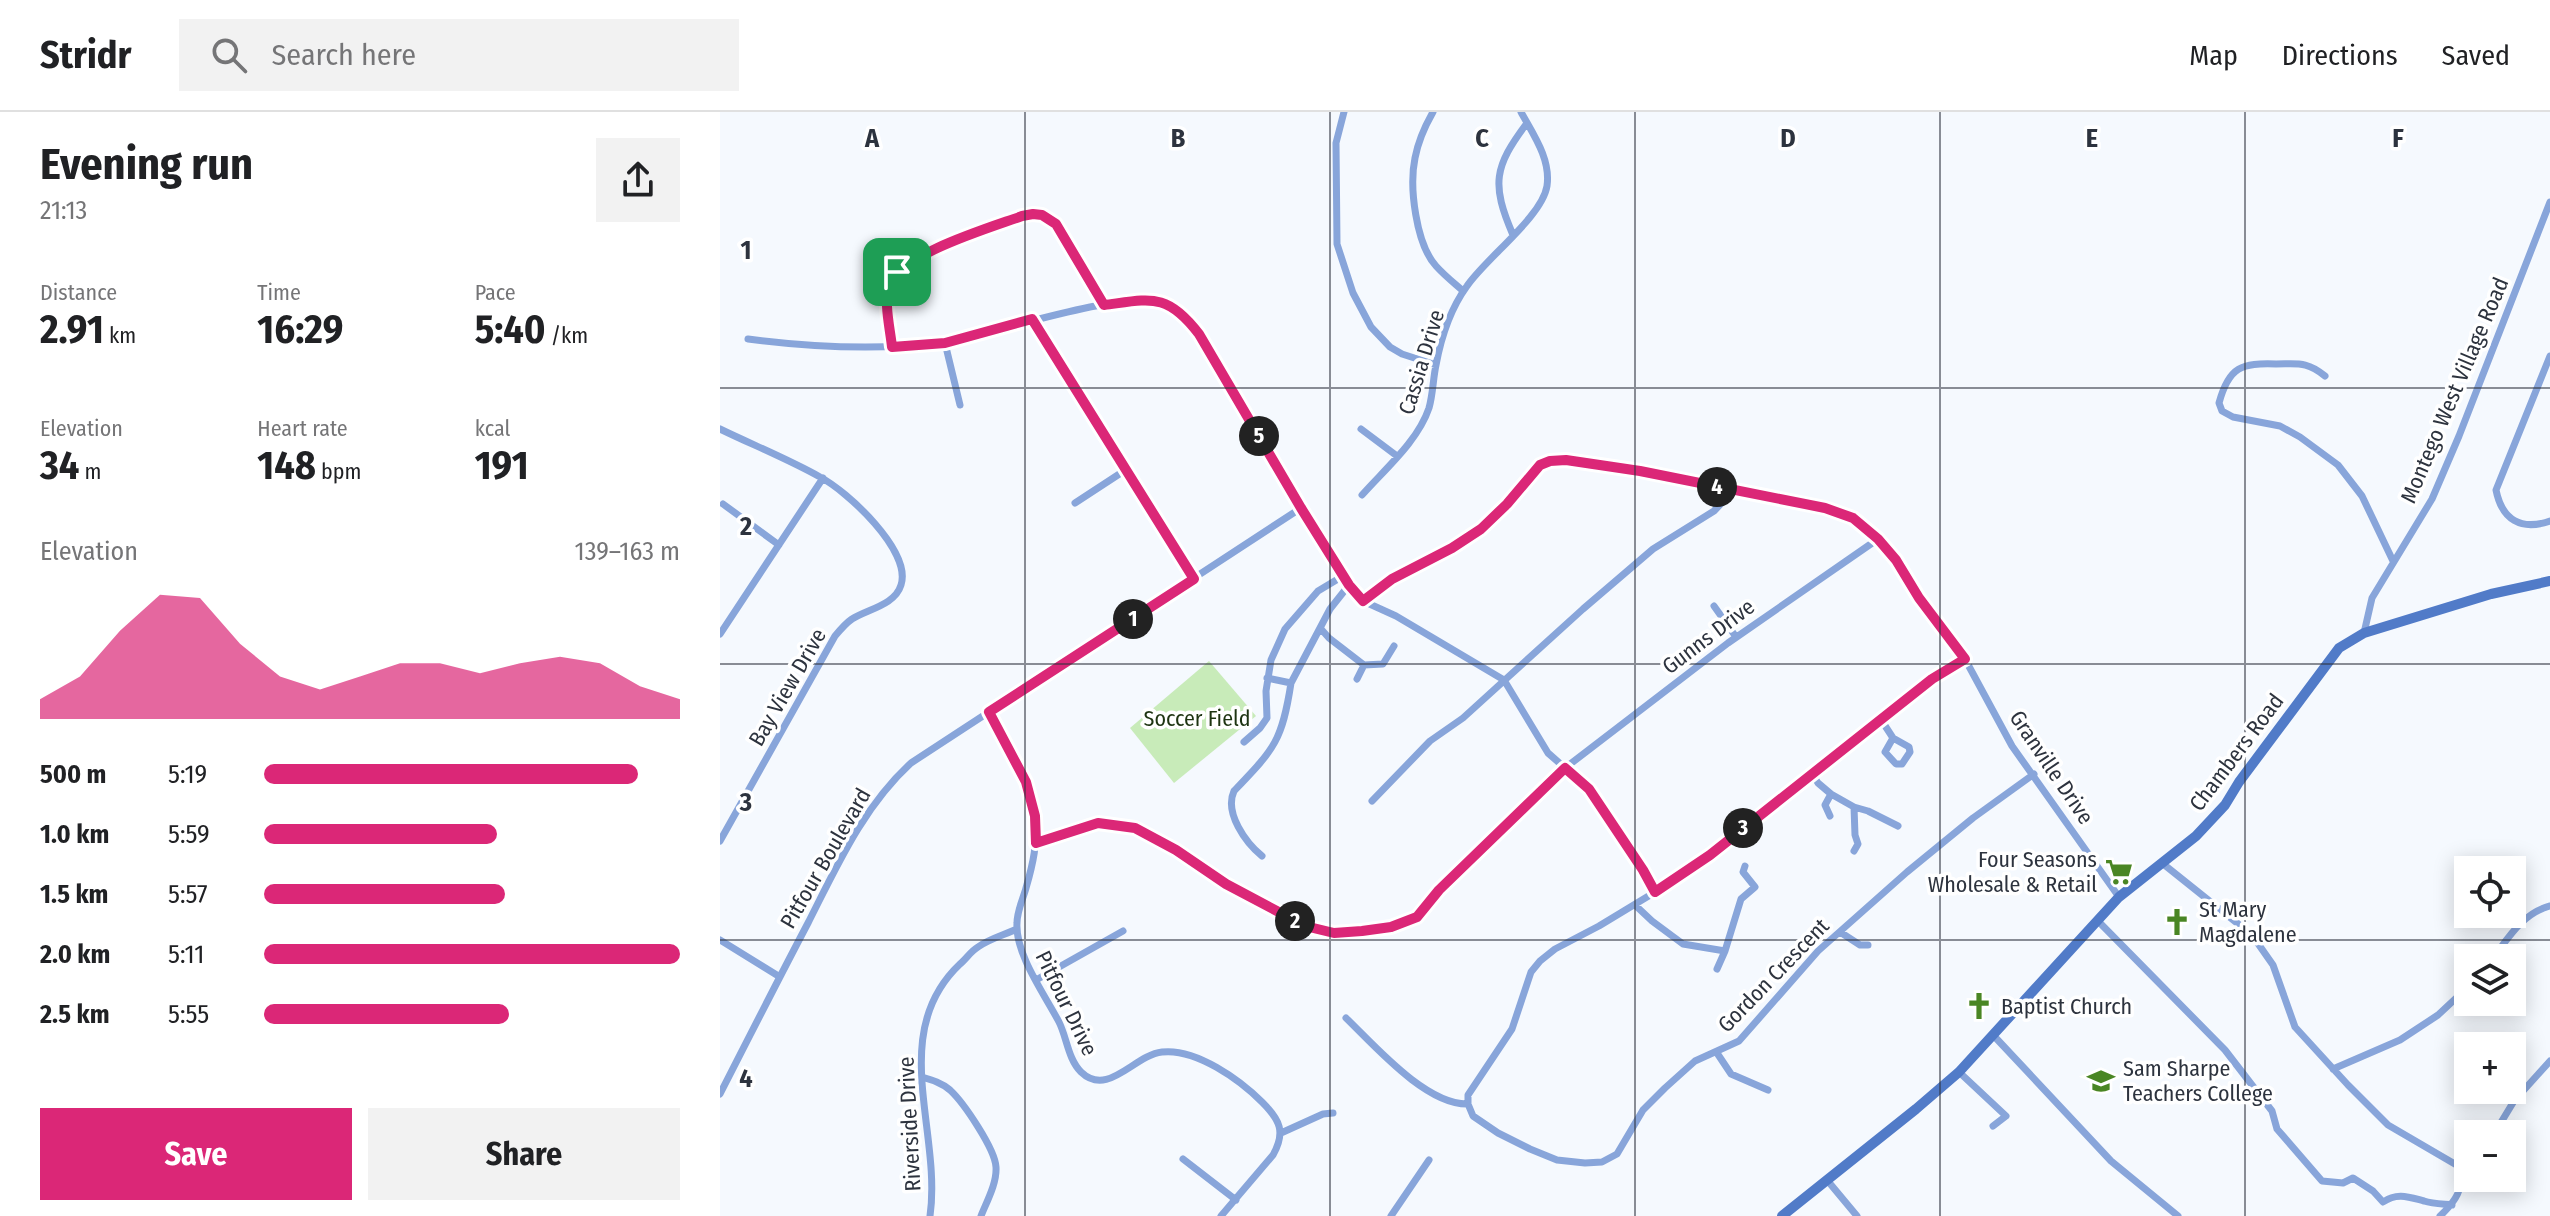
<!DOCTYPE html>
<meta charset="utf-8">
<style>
:root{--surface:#fff;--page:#f2f2f2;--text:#202124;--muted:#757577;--line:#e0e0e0;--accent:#db2777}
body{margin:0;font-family:"Fira Sans Condensed",sans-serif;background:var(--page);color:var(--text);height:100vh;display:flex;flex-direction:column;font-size:30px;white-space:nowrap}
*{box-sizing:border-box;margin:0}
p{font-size:26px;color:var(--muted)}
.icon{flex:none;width:44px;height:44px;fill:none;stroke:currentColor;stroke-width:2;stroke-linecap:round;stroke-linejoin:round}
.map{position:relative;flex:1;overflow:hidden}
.drawer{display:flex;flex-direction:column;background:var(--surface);width:720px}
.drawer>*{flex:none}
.tools{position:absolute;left:1734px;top:744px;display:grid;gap:16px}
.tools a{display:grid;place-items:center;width:72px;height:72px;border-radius:0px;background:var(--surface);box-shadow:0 4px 20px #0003;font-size:40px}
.pin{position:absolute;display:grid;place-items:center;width:68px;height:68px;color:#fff;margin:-34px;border-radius:16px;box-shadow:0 4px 12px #0006}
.km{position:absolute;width:40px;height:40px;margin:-20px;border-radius:50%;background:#222;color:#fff;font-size:22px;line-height:40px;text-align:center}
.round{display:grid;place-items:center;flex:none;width:84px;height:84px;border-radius:0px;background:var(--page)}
.summary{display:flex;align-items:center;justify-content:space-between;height:136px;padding:0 40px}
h1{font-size:44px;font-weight:700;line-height:60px}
.figures{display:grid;grid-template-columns:repeat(3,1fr);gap:12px;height:136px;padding:8px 40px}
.figures div{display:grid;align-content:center}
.figures b{font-size:40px;font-weight:700}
.figures small{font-size:22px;font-weight:400}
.figures p{font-size:22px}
.chart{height:224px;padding:16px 40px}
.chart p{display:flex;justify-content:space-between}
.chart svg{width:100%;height:144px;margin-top:8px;fill:var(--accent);opacity:.7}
.action{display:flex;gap:16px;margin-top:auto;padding:16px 40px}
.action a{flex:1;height:92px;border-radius:0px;background:var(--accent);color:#fff;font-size:32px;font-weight:700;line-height:92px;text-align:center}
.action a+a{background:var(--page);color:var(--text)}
ul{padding:0 40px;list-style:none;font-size:26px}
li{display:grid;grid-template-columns:128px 96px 1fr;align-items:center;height:60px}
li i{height:20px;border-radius:10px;background:var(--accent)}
header{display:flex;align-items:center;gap:48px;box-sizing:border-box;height:112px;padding:0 40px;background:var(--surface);border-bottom:2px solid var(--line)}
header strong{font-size:38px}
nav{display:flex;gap:44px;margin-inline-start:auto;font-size:28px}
.search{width:560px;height:72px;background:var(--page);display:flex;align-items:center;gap:20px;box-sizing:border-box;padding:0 28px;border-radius:0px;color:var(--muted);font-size:30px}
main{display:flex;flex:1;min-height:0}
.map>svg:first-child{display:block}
.green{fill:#c8ebb9}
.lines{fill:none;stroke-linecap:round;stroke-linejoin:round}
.street{stroke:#88a5da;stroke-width:7}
.secondary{stroke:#517bc8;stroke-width:10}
.route-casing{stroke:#fff;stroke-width:16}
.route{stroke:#db2777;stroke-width:10}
.grid{fill:none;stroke:#2d333e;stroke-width:2;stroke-opacity:0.55}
.labels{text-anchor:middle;stroke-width:7;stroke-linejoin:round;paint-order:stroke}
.street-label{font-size:22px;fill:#2d333e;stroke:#fff}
.park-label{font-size:22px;fill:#1e3412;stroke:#fff}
.poi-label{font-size:22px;fill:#2d333e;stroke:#fff;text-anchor:start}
.grid-label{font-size:26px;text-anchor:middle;font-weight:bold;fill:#2d333e;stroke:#fff;stroke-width:7;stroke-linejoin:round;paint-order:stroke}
</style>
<header>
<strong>Stridr</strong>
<div class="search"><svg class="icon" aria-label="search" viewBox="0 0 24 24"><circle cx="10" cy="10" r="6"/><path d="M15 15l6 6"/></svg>Search here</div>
<nav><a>Map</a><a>Directions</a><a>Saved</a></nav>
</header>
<main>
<section class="drawer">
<div class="summary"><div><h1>Evening run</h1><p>21:13</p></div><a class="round"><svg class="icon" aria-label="share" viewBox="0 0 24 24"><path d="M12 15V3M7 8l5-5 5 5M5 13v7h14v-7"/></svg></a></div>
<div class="figures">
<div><p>Distance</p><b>2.91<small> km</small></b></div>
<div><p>Time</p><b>16:29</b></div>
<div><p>Pace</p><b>5:40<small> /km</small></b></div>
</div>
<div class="figures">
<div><p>Elevation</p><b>34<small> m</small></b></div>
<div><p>Heart rate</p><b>148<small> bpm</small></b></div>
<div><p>kcal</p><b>191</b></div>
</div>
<div class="chart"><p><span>Elevation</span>139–163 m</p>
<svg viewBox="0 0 160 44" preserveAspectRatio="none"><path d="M0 44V38L10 31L20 17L30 6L40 7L50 21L60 31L70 35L80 31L90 27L100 27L110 30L120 27L130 25L140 27L150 34L160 38V44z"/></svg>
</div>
<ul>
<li><b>500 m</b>5:19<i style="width:90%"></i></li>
<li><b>1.0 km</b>5:59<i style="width:56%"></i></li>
<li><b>1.5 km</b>5:57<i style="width:58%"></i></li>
<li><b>2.0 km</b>5:11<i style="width:100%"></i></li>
<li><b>2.5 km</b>5:55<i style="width:59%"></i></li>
</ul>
<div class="action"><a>Save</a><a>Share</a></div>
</section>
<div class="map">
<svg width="1830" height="1104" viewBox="0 0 1830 1104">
<rect width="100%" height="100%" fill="#f5f9fe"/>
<!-- green -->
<path class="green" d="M 489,549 L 536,604 L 454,671 L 410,616 Z"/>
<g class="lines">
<!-- street -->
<path class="street" d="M 624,0 L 616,31 L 617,132 L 633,181 L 651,215 L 670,235 L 682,242 L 716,253
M 713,0 C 705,14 698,30 695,46 C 689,75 696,132 716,154 C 724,163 734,171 743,179
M 793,123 C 771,72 774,55 807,11
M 312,207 L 474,467
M 28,227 C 81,234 132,237 186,234 C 200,233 215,233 228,230 C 276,219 322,205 370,195 C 389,192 412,186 431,188 C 453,190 466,205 479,222 L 581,396 L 629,473 L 643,489 L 676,504 L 784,568 L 828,641 L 869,677 L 923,758 L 935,780
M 225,231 L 240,293
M 172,235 C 170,214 161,187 171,168 C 183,146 306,93 327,105 C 343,114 372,174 384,193
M 1830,244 L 1776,378 C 1782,408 1801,419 1830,409
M 1605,264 C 1587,249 1578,252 1556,252 C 1522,251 1509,254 1499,291 L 1502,299 L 1513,305 L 1560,314 L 1580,325 L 1618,353 L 1642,384 L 1673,449
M 0,317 C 33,333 68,347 100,365 C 127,379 192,439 181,473 C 175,493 148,497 132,507 C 126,511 120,518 115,524 L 0,729
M 641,317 L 677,344
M 642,383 C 665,357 698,329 709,296 C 713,282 713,267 716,253 C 721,226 731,196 747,174 C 766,146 822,105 827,74 C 831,47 813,22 801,0
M 355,391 L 407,357
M 3,392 L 59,433
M 643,489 L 672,467 L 732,436 L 761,417 L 820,353 C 849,340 944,364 978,371 C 1020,380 1063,388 1105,396 L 1133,406 L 1150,418 L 1176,448 L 1199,486 L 1245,547 L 1292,634 L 1399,785
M 994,494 L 1016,525
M 601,517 L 609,526 L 644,553 L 637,567
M 1644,521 L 1652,486 L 1712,387 L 1739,324 L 1830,90
M 0,522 L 103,366
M 1245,547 L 1212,567 L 1160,606 L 1091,665 L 955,768 L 879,814 L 835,837 L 820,849 L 811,860 L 792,917 L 748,983 L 748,992 L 753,1004 L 778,1021 L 810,1037 L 837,1048 L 865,1051 L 882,1050 L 897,1042 L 923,998 L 945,976 L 975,949 L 1019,929 L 1098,839 L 1187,760 L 1253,706 L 1314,662
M 644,553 L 663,552 L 674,534
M 571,571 L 610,497 L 629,473
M 269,600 C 286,632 311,667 315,705 C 318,730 313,752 306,776 C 303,787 297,799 297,811 C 295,842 325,883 339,910 C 347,926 348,947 361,960 C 388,986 414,943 442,940 C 476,936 520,968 542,990 C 560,1008 566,1020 553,1043 L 501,1104
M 1160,606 L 1173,626 L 1165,640 L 1176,652 L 1182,652 L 1190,640 L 1189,635 L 1173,626
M 524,630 L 540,616 L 547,606 L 546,579 L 551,548 L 565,517 L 598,479 L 623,464
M 1093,663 L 1098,671 L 1111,682 L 1105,693 L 1110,704
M 1111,682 L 1134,695 L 1135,723 L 1138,732 L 1134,739
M 652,689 L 710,629 L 743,606 L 863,497 L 933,437 L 994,399 L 1014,378
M 1134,695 L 1148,699 L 1178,714
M 316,731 L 378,711 L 415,716 L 456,738 L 506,772 L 585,814 L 614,821 L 671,815 L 697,805 L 719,778 L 845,656 L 1008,531 L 1158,427
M 542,744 C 526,731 504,701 514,679 C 554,637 562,630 571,571 L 547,566
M 1442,751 L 1532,823 L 1553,853 L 1575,915 L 1628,973 L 1668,1013 L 1740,1055 C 1744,1077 1736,1089 1720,1104
M 915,793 L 932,809 L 963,832 L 1005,839 L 1021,787 L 1035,775 L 1023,760 L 1025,754
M 1377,808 L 1505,938 L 1552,999 L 1557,1017 L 1602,1069 L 1623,1071 L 1633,1066 L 1653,1079 L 1663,1090 C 1677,1080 1689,1085 1704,1089 C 1713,1092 1723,1092 1732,1093
M 1120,820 L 1140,833 L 1148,833
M 0,828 L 60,865
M 1773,846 C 1789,825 1803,801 1830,794
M 997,857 L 1005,839
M 316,868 L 403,819
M 626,906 C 655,934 706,993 748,992
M 1274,924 L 1391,1049 L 1458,1104
M 997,941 L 1011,962 L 1048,978
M 1613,957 L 1680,928 L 1718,903 L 1748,875
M 1239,960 L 1286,1004 L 1273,1014
M 202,965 C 212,968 222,971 230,978 C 244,991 275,1037 276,1055 C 277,1071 267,1089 261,1104
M 0,982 C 29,925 58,868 88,811 C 117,754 143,695 191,651 L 581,396
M 561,1021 L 603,1002 L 613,1001
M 1774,1022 L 1794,989 L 1830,949
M 463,1047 L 516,1088
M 1107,1068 L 1137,1104
M 210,1104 C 222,1019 167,921 240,852 C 246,847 251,839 258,835 C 269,827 284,823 297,817
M 671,1104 L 709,1048"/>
<!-- secondary -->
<path class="secondary" d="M 1062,1104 L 1196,997 L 1239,960 L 1399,785 L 1476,724 L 1505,693 L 1519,670 L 1619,536 L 1644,521 L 1771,482 L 1830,469"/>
</g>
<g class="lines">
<!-- route casing -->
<g class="route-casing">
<path id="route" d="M 313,102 L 322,103 L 336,112 L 384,193 C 431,187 447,180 479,222 L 581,396 L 629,473 L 643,489 L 672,467 L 732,436 L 761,417 L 787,392 L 820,353 L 830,349 L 846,348 L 920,359 L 1105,396 L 1133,406 L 1158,427 L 1176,448 L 1199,486 L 1245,547 L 1212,567 L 990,743 L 935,780 L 923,758 L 869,677 L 845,656 L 719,778 L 697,805 L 671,815 L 642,819 L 614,821 L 585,814 L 506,772 L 456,738 L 415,716 L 378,711 L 316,731 L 315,704 L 306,670 L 269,600 L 474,467 L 312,207 L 225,231 L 172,235 C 170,215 163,190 170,172 C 181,142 272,115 302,104 Z"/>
</g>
<!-- route -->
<use href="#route" class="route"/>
</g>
<!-- grid -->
<path class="grid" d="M 305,0 L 305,1104M 610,0 L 610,1104M 915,0 L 915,1104M 1220,0 L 1220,1104M 1525,0 L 1525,1104M 0,276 L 1830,276M 0,552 L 1830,552M 0,828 L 1830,828"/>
<!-- icons -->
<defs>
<g id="supermarket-bare" transform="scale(2.16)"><path d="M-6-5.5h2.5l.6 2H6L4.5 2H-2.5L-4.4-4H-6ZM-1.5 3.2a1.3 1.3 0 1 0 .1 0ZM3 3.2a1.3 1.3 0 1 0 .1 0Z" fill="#4a8624" stroke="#fff" stroke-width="2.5" paint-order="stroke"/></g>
<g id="church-bare" transform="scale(2.16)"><path d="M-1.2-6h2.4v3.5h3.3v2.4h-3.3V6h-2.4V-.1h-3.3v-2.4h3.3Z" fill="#4a8624" stroke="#fff" stroke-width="2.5" paint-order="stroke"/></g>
<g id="university-bare" transform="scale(2.16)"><path d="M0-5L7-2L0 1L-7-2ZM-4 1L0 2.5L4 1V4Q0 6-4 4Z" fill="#4a8624" stroke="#fff" stroke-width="2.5" paint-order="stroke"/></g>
</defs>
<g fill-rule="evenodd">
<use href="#supermarket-bare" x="1399" y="760"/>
<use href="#church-bare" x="1457" y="810"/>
<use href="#church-bare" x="1259" y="894"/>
<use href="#university-bare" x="1381" y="969"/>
</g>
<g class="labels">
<!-- street labels -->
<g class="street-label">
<text transform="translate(701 250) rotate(-73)" y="8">Cassia Drive</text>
<text transform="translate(1734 278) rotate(-67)" y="8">Montego West Village Road</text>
<text transform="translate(988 524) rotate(-37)" y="8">Gunns Drive</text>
<text transform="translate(67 575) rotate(-60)" y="8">Bay View Drive</text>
<text transform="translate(1516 640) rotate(-53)" y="8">Chambers Road</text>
<text transform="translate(1332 655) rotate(56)" y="8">Granville Drive</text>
<text transform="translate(105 746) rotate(-60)" y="8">Pitfour Boulevard</text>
<text transform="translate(1053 863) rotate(-46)" y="8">Gordon Crescent</text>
<text transform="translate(347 891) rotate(64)" y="8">Pitfour Drive</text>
<text transform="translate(189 1012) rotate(-93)" y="8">Riverside Drive</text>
</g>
<!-- park labels -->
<g class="park-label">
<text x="477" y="614">Soccer Field</text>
</g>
<!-- poi labels -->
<g class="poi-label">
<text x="1377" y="755" text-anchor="end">Four Seasons<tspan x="1377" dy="25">Wholesale &amp; Retail</tspan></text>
<text x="1479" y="805">St Mary<tspan x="1479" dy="25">Magdalene</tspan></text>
<text x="1281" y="902">Baptist Church</text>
<text x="1403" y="964">Sam Sharpe<tspan x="1403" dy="25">Teachers College</tspan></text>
</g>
</g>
<g class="grid-label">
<text x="152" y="35">A</text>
<text x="458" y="35">B</text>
<text x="762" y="35">C</text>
<text x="1068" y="35">D</text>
<text x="1372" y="35">E</text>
<text x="1678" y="35">F</text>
<text x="26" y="147">1</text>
<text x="26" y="423">2</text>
<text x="26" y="699">3</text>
<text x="26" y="975">4</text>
</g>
</svg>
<div class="tools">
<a><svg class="icon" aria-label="locate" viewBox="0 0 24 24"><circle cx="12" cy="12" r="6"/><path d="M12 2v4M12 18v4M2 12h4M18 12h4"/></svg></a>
<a><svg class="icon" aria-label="layers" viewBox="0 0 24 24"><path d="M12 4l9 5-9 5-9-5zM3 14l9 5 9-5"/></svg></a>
<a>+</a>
<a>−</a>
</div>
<div class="pin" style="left:177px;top:160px;background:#1e9e55"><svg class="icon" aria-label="arrive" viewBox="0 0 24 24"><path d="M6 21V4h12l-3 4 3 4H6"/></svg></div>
<b class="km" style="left:413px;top:507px">1</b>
<b class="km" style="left:575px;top:809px">2</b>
<b class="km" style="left:1023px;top:716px">3</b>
<b class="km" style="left:997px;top:375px">4</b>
<b class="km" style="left:539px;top:324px">5</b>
</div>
</main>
